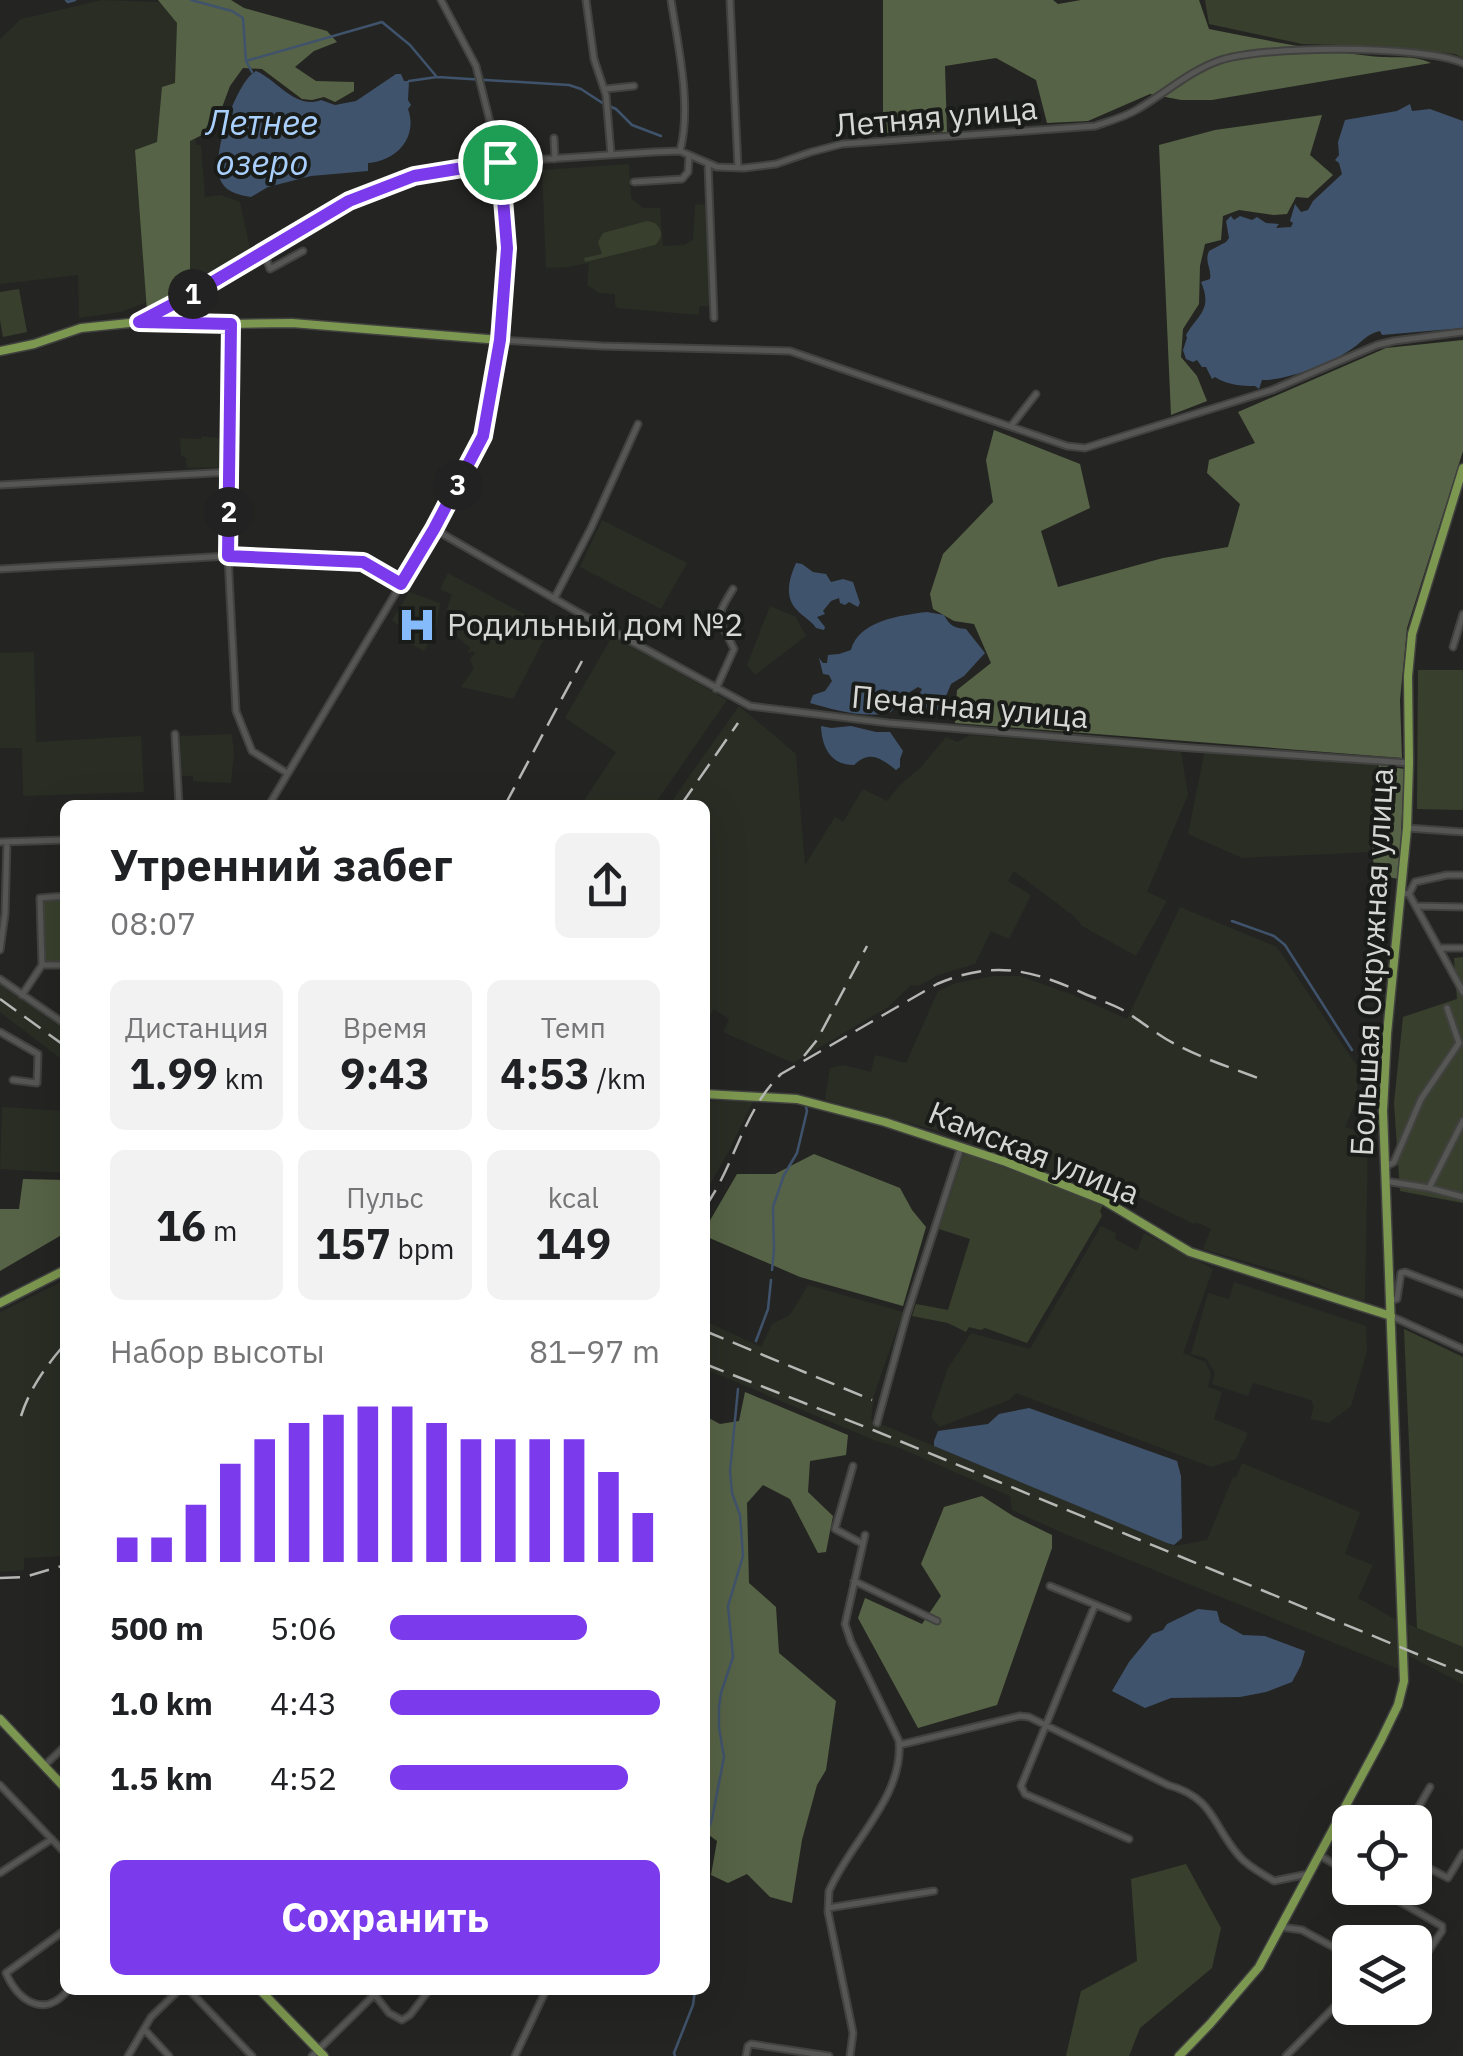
<!DOCTYPE html>
<html lang="ru">
<meta charset="utf-8">
<style>
:root{--surface:#fff;--page:#f2f2f2;--text:#202124;--muted:#757577;--accent:#7c3aed}
body{margin:0;font-family:"IBM Plex Sans",sans-serif;background:var(--page);color:var(--text);height:100vh;display:flex;flex-direction:column;font-size:38px;white-space:nowrap}
*{box-sizing:border-box;margin:0}
p{font-size:32px;color:var(--muted)}
.icon{flex:none;width:55px;height:55px;fill:none;stroke:currentColor;stroke-width:2;stroke-linecap:round;stroke-linejoin:round}
.map{position:relative;flex:1;overflow:hidden}
.panel{position:absolute;left:60px;top:800px;width:650px;height:1195px;display:flex;flex-direction:column;background:var(--surface);border-radius:15px;box-shadow:0 10px 40px #0002}
.panel>*{flex:none}
.fabs{position:absolute;left:1332px;top:1805px;display:grid;gap:20px}
.fabs a{display:grid;place-items:center;width:100px;height:100px;border-radius:15px;background:var(--surface);box-shadow:0 10px 40px #0002;font-size:50px}
.pin{position:absolute;display:grid;place-items:center;width:85px;height:85px;color:#fff;margin:-42px;border:5px solid #fff;border-radius:50%;box-shadow:0 2px 10px #0007}
.km{position:absolute;width:50px;height:50px;margin:-25px;border-radius:50%;background:#222;color:#fff;font-size:28px;line-height:50px;text-align:center}
.round{display:grid;place-items:center;flex:none;width:105px;height:105px;border-radius:15px;background:var(--page)}
.head{display:flex;align-items:center;justify-content:space-between;height:170px;padding:0 50px}
h1{font-size:45px;font-weight:800;line-height:75px}
.stats{display:grid;grid-template-columns:repeat(3,1fr);gap:15px;height:170px;padding:10px 50px}
.stats div{display:grid;align-content:center;border-radius:15px;background:var(--page);text-align:center}
.stats b{font-size:42px;font-weight:800}
.stats small{font-size:28px;font-weight:400}
.stats p{font-size:28px}
.chart{height:280px;padding:20px 50px}
.chart p{display:flex;justify-content:space-between}
.chart svg{width:100%;height:180px;margin-top:10px;stroke:var(--accent);stroke-width:6}
.button{display:flex;gap:20px;margin-top:auto;padding:20px 50px}
.button a{flex:1;height:115px;border-radius:15px;background:var(--accent);color:#fff;font-size:40px;font-weight:800;line-height:115px;text-align:center}
ul{padding:0 50px;list-style:none;font-size:32px}
li{display:grid;grid-template-columns:160px 120px 1fr;align-items:center;height:75px}
li i{height:25px;border-radius:12px;background:var(--accent)}
.map>svg:first-child{display:block}
.built{fill:#292d24}
.green{fill:#38402d}
.forest{fill:#576346}
.water{fill:#40536c}
.lines{fill:none;stroke-linecap:round;stroke-linejoin:round}
.stream{stroke:#40536c;stroke-width:2.5}
.minor-casing{stroke:#414240;stroke-width:9}
.major-casing{stroke:#414240;stroke-width:11}
.minor{stroke:#565754;stroke-width:5}
.major{stroke:#7c974f;stroke-width:8}
.rail{stroke:#b7b8b6;stroke-width:2.5;stroke-dasharray:20 10;stroke-linecap:butt}
.route-casing{stroke:#fff;stroke-width:20}
.route{stroke:#7c3aed;stroke-width:12}
.labels{text-anchor:middle;stroke-width:8;stroke-linejoin:round;paint-order:stroke}
.street-label{font-size:32px;fill:#d6d7d5;stroke:#1a1c19}
.poi-label{font-size:32px;fill:#d6d7d5;stroke:#1a1c19;text-anchor:start}
.water-label{font-size:35px;font-style:italic;fill:#aad0fe;stroke:#1a1c19}
</style>
<div class="map">
<svg width="1463" height="2056" viewBox="0 0 1463 2056">
<rect width="100%" height="100%" fill="#242522"/>
<!-- built -->
<path class="built" d="M 102,0 L 183,3 L 196,145 L 201,145 L 205,197 L 221,195 L 240,202 L 250,249 L 199,280 L 186,284 L 186,287 L 121,312 L 79,318 L 78,275 L 0,284 L 0,39 L 21,19 Z
M 629,164 L 631,198 L 643,208 L 660,208 L 663,246 L 684,245 L 693,240 L 695,205 L 706,204 L 711,306 L 699,306 L 699,315 L 618,308 L 615,305 L 615,294 L 599,293 L 587,285 L 589,263 L 568,267 L 546,268 L 542,170 Z
M 202,436 L 224,439 L 223,467 L 187,468 L 186,458 L 181,455 L 180,438 L 201,439 Z
M 602,520 L 687,563 L 661,609 L 580,567 Z
M 448,573 L 550,628 L 513,699 L 461,687 L 474,668 L 470,660 L 475,653 L 472,651 L 470,653 L 468,652 L 470,648 L 448,629 L 445,614 L 452,595 L 440,589 Z
M 409,592 L 440,603 L 436,630 L 424,651 L 406,641 L 409,635 L 392,620 Z
M 770,606 L 796,617 L 806,636 L 755,675 L 747,665 Z
M 613,635 L 727,700 L 654,805 L 581,805 L 616,752 L 565,718 Z
M 34,652 L 36,742 L 141,736 L 144,792 L 25,796 L 23,794 L 22,748 L 0,748 L 0,653 Z
M 739,706 L 796,754 L 805,865 L 835,817 L 843,822 L 863,789 L 887,801 L 900,785 L 921,767 L 946,737 L 957,742 L 970,735 L 1181,752 L 1188,795 L 1147,892 L 1167,901 L 1136,956 L 1082,926 L 1075,917 L 1014,871 L 1008,881 L 1031,895 L 1009,939 L 991,931 L 975,964 L 938,975 L 919,986 L 911,985 L 888,1007 L 793,1063 L 723,1032 L 729,1019 L 714,1009 L 705,1022 L 705,805 L 669,805 Z
M 232,734 L 234,753 L 231,783 L 205,782 L 193,781 L 193,776 L 182,776 L 180,736 Z
M 1205,750 L 1377,764 L 1370,852 L 1242,858 L 1188,834 Z
M 1180,907 L 1277,947 L 1357,1066 L 1357,1099 L 1345,1127 L 1368,1135 L 1365,1300 L 1357,1300 L 1299,1277 L 1203,1249 L 1211,1229 L 1196,1222 L 1194,1224 L 1086,1171 L 1057,1174 L 954,1132 L 958,1122 L 951,1121 L 946,1133 L 825,1100 L 830,1068 L 843,1065 L 871,1072 L 875,1055 L 906,1063 L 938,991 L 956,983 L 994,976 L 1020,976 L 1073,995 L 1127,1019 Z
M 0,984 L 65,1030 L 65,1062 L 0,1012 Z
M 708,1101 L 753,1101 L 730,1149 L 708,1188 L 705,1187 Z
M 2,1107 L 65,1111 L 65,1173 L 0,1169 Z
M 1101,1226 L 1116,1233 L 1115,1239 L 1137,1251 L 1144,1233 L 1213,1269 L 1183,1353 L 1205,1362 L 1211,1373 L 1208,1387 L 1222,1392 L 1214,1419 L 1248,1433 L 1236,1459 L 1211,1467 L 1016,1393 L 1009,1400 L 940,1427 L 931,1417 L 948,1368 L 971,1333 L 1030,1349 Z
M 65,1280 L 65,1556 L 24,1558 L 24,1570 L 0,1572 L 0,1312 Z
M 1234,1282 L 1366,1326 L 1367,1351 L 1351,1406 L 1329,1423 L 1310,1419 L 1314,1406 L 1311,1400 L 1253,1383 L 1248,1396 L 1212,1384 L 1215,1373 L 1206,1358 L 1191,1354 L 1208,1293 L 1229,1299 Z
M 808,1285 L 903,1312 L 874,1395 L 871,1420 L 1175,1546 L 1207,1540 L 1233,1477 L 1236,1478 L 1242,1463 L 1360,1512 L 1345,1554 L 1373,1565 L 1358,1598 L 1400,1622 L 1401,1670 L 1065,1534 L 1012,1510 L 1010,1496 L 897,1447 L 876,1441 L 705,1369 L 705,1321 L 761,1347 L 772,1324 L 790,1315 Z
M 1408,1624 L 1463,1647 L 1463,1684 L 1409,1656 Z"/>
<!-- green -->
<path class="green" d="M 1205,0 L 1463,0 L 1463,58 L 1455,54 L 1382,46 L 1302,44 L 1209,24 Z
M 647,221 L 655,223 C 663,230 663,238 655,245 L 585,262 L 584,258 L 602,254 L 598,242 L 603,233 Z
M 19,289 L 27,332 L 3,337 L 0,320 L 0,292 Z
M 1418,670 L 1463,670 L 1463,810 L 1417,809 Z
M 65,900 L 65,961 L 45,962 L 43,901 Z
M 1463,957 L 1463,1203 L 1400,1191 L 1394,1103 L 1403,1017 L 1457,999 L 1454,958 Z
M 964,1153 L 1104,1203 L 1100,1211 L 1102,1216 L 1027,1343 L 985,1328 L 981,1330 L 969,1327 L 966,1332 L 948,1323 L 912,1316 L 916,1304 L 948,1310 L 970,1239 L 939,1229 Z
M 1404,1329 L 1463,1357 L 1463,1647 L 1417,1628 Z
M 1186,1864 L 1221,1928 L 1212,1968 L 1140,2028 L 1129,2056 L 1066,2056 L 1081,1991 L 1137,1961 L 1131,1879 Z"/>
<!-- forest -->
<path class="forest" d="M 158,0 L 231,0 L 244,8 L 327,31 L 337,42 L 314,51 L 295,67 L 316,81 L 354,82 L 354,91 L 335,102 L 324,97 L 312,100 L 302,99 L 262,69 L 243,68 L 230,86 L 214,129 L 190,141 L 190,291 L 147,311 L 135,150 L 157,142 L 162,87 L 175,83 L 177,23 Z
M 883,0 L 1053,0 L 1058,4 L 1081,0 L 1199,0 L 1209,29 C 1263,40 1316,50 1370,56 C 1391,59 1412,54 1431,63 L 1212,100 L 1181,100 L 1150,94 L 1088,121 L 1047,123 L 1036,80 L 996,58 L 945,66 L 947,132 L 883,133 Z
M 1322,115 L 1310,155 L 1333,175 L 1308,198 L 1296,197 L 1287,214 L 1274,215 L 1239,210 L 1223,216 L 1221,240 L 1205,244 L 1200,266 L 1199,304 L 1183,329 L 1181,357 L 1197,376 L 1207,401 L 1171,415 L 1159,145 L 1215,130 Z
M 1463,340 L 1463,451 L 1407,628 L 1400,700 L 1402,758 L 955,723 L 957,690 L 991,663 L 974,624 L 954,621 L 933,609 L 930,594 L 943,554 L 993,502 L 986,460 L 994,430 L 1080,464 L 1090,508 L 1041,531 L 1058,587 L 1163,558 L 1228,547 L 1240,504 L 1207,473 L 1209,460 L 1255,443 L 1238,412 L 1386,348 Z
M 1379,765 L 1404,769 L 1399,879 C 1392,878 1381,876 1376,870 C 1367,858 1378,784 1379,765 Z
M 814,1154 L 900,1188 L 912,1210 L 926,1227 L 903,1306 L 800,1277 L 705,1236 L 705,1229 L 737,1174 L 775,1174 Z
M 23,1179 L 65,1180 L 65,1233 L 0,1271 L 0,1209 L 19,1209 Z
M 745,1392 L 848,1435 L 846,1455 L 810,1461 L 808,1492 L 833,1516 L 826,1552 L 818,1553 L 790,1499 L 763,1485 L 747,1503 L 749,1583 L 776,1607 L 779,1653 L 836,1701 L 826,1770 L 817,1785 L 802,1840 L 792,1903 L 770,1897 L 747,1874 L 728,1883 L 711,1875 L 717,1841 L 705,1832 L 705,1416 L 720,1424 L 739,1421 Z
M 982,1496 L 1013,1516 L 1052,1535 L 1052,1548 L 997,1705 L 918,1728 L 858,1618 L 865,1598 L 922,1624 L 941,1596 L 921,1564 L 944,1507 Z"/>
<!-- water -->
<path class="water" d="M 256,71 C 277,80 296,110 321,100 L 335,105 L 356,101 L 396,74 L 401,74 L 404,81 L 409,81 L 408,100 L 411,105 L 408,109 C 418,137 397,161 368,163 L 368,171 L 311,176 L 268,187 L 251,197 C 240,195 228,193 222,183 C 208,162 236,81 256,71 Z
M 1410,104 L 1412,111 L 1430,109 L 1463,121 L 1463,328 L 1382,335 L 1380,331 C 1367,334 1363,341 1353,348 C 1333,363 1285,381 1262,380 L 1259,389 L 1255,386 C 1241,386 1227,385 1215,377 L 1212,379 L 1206,367 L 1202,367 L 1197,360 L 1193,362 L 1186,359 L 1183,350 L 1187,338 L 1186,335 C 1198,314 1213,310 1201,282 L 1210,279 C 1212,269 1204,262 1209,251 L 1226,242 L 1229,238 L 1226,221 L 1231,216 L 1234,220 L 1240,216 L 1252,220 L 1257,217 L 1266,223 L 1279,224 L 1276,228 L 1291,227 L 1293,223 L 1290,221 L 1295,204 L 1301,212 L 1308,210 L 1313,201 L 1342,174 L 1339,163 L 1335,160 L 1339,155 L 1338,142 L 1345,120 L 1397,111 Z
M 796,563 L 802,564 L 813,572 L 826,574 L 831,582 L 843,579 L 853,582 L 860,603 L 858,607 L 849,602 L 845,605 L 840,603 L 839,598 L 831,601 L 823,611 L 825,614 L 817,617 L 825,627 L 824,630 L 816,628 C 811,620 804,618 797,610 C 784,597 789,579 796,563 Z
M 927,612 L 944,615 C 950,626 954,628 966,629 L 985,653 L 964,676 L 951,684 L 946,696 L 947,710 L 923,710 L 919,695 L 922,689 L 918,687 L 900,698 L 891,712 C 865,719 835,710 810,703 L 813,695 L 825,691 L 832,681 L 829,675 L 823,674 L 819,658 L 823,663 L 827,663 L 828,655 L 839,654 L 851,650 C 858,621 901,615 927,612 Z
M 821,726 L 831,728 L 851,726 L 876,732 L 890,732 L 903,751 L 900,759 L 900,767 L 896,770 C 882,759 870,749 854,765 C 831,765 822,748 821,726 Z
M 1029,1408 L 1177,1461 L 1181,1476 L 1182,1538 L 1174,1545 L 1167,1543 L 934,1446 L 934,1441 L 938,1431 L 988,1424 L 999,1414 Z
M 1198,1609 L 1217,1611 L 1220,1622 L 1243,1635 L 1265,1636 L 1305,1651 L 1301,1665 L 1292,1682 L 1266,1692 L 1240,1697 L 1171,1698 L 1145,1708 L 1112,1691 L 1129,1662 L 1152,1634 L 1163,1630 L 1167,1624 Z"/>
<g class="lines">
<!-- stream -->
<path class="stream" d="M 66,0 L 68,2 L 75,0
M 191,0 L 232,11 L 243,18 L 246,61 L 252,72
M 246,61 L 382,22 L 410,45 L 436,76
M 409,81 L 437,77 L 569,85 L 581,89 L 604,104 L 616,109 L 632,125 L 661,136
M 1232,921 L 1274,936 L 1285,945 L 1352,1050
M 772,1270 L 774,1250 L 773,1207 L 784,1175 L 797,1153 L 807,1111 L 806,1107
M 756,1341 L 768,1309 L 771,1280
M 705,1838 L 712,1819 L 724,1757 L 719,1728 L 719,1707 L 721,1693 L 733,1657 L 728,1606 L 743,1556 L 740,1515 L 732,1493 L 730,1471 L 738,1389
M 675,2056 L 674,2053 L 693,2005 L 695,1990"/>
<!-- minor casing -->
<g class="minor-casing">
<path id="minor" d="M 586,0 L 594,59 L 606,95 L 611,154
M 671,0 C 678,46 692,106 680,151
M 730,0 L 738,168
M 605,89 L 634,86
M 554,138 L 555,159
M 708,164 L 714,318
M 634,182 L 682,179 L 688,172 L 689,155
M 264,252 L 270,269 L 303,251
M 142,321 L 196,292 L 349,201 L 414,176 L 501,162 L 654,152 L 680,151 L 717,167 L 744,168 L 776,164 L 811,152 L 842,144 L 1095,126 C 1110,121 1125,117 1138,109 C 1164,94 1190,71 1218,61 C 1262,45 1420,45 1463,63
M 231,324 L 228,556 L 236,711 L 252,751 L 287,773
M 501,340 L 602,346 L 790,351 L 1067,446 L 1085,448 L 1272,390 L 1377,345 L 1394,341 L 1463,332
M 1011,426 L 1036,394
M 0,485 L 230,472
M 434,529 L 574,610 L 750,706 L 889,723 L 1178,747 L 1409,763
M 0,569 L 228,556 L 305,558 L 363,561 L 401,584
M 554,599 L 591,528 L 638,424
M 1453,647 L 1463,614
M 716,689 L 734,649 C 719,617 712,622 733,589
M 175,734 L 179,805
M 269,805 L 434,529 L 483,435 L 490,406 L 500,340 L 507,248 L 502,170 L 476,66 L 441,0
M 1407,828 L 1463,832
M 0,842 L 65,840
M 1402,893 L 1409,894 L 1463,992
M 1409,894 L 1415,882 L 1447,875 L 1463,875
M 65,896 L 40,898 L 42,965 L 65,965
M 1416,906 L 1463,907
M 1439,948 L 1463,948
M 0,950 L 5,914 L 7,842
M 0,979 L 65,1024
M 22,995 L 42,965
M 0,1032 L 38,1054 L 37,1083 L 13,1080
M 1463,1121 L 1429,1188 L 1463,1197
M 1385,1167 L 1394,1162 L 1421,1099 L 1459,1043 L 1447,1008
M 1385,1181 L 1429,1188
M 1390,1301 L 1397,1299 L 1401,1273 L 1405,1272 L 1463,1294
M 1391,1316 L 1463,1349
M 877,1423 L 906,1317 L 961,1147
M 853,1466 L 835,1529 L 863,1544
M 854,1581 L 937,1621
M 1050,1586 L 1128,1618
M 1095,1605 L 1021,1786 L 1025,1794 L 1129,1839
M 899,1745 L 1020,1716 L 1029,1717 L 1168,1785 C 1215,1798 1212,1826 1240,1857 C 1249,1867 1263,1874 1274,1881 L 1308,1874
M 44,1766 L 65,1746
M 0,1785 L 65,1853
M 1410,1822 L 1430,1787
M 1319,1855 L 1350,1873
M 1415,1861 L 1448,1878 L 1463,1853
M 0,1873 L 52,1839
M 1376,1888 L 1442,1926 L 1442,1931 L 1415,1971
M 828,1908 L 934,1891
M 1281,1927 L 1302,1930 L 1350,1956
M 65,1930 L 6,1973 C 18,2001 45,2019 68,1990
M 189,1990 L 252,2056
M 371,1990 L 389,2013 L 402,2020 L 410,2015 L 429,1990
M 144,2029 L 169,2056
M 128,2056 L 151,2017 L 179,1990
M 312,2056 L 374,1995
M 515,2056 L 546,1990
M 746,2056 L 748,2046 L 751,2044 L 829,2056
M 850,2056 L 853,2033 L 850,2018 L 828,1912 L 829,1891 C 850,1842 904,1797 899,1741 L 851,1642 L 845,1624 L 865,1535
M 1286,2056 L 1350,1991"/>
</g>
<!-- major casing -->
<g class="major-casing">
<path id="major" d="M 0,351 L 34,344 L 81,328 L 139,322 L 231,324 L 292,323 L 500,340
M 705,1094 L 797,1099 L 885,1122 L 1006,1162 L 1105,1201 L 1190,1252 L 1391,1316
M 0,1303 L 65,1270
M 0,1719 L 65,1788
M 260,1990 L 324,2056
M 1179,2056 L 1210,2024 L 1259,1967 L 1381,1740 L 1398,1705 L 1404,1681 L 1383,1111 L 1387,1034 L 1407,828 L 1409,763 L 1408,676 L 1412,634 L 1463,468"/>
</g>
<!-- minor -->
<use href="#minor" class="minor"/>
<!-- major -->
<use href="#major" class="major"/>
<!-- rail -->
<path class="rail" d="M 505,805 L 582,661
M 681,805 L 738,723
M 0,999 L 65,1046
M 804,1056 L 817,1040 L 867,946
M 705,1207 C 735,1165 743,1111 781,1074 L 937,984 C 993,960 1031,969 1085,994 C 1097,999 1109,1003 1121,1009 C 1137,1018 1151,1030 1166,1039 C 1197,1057 1232,1068 1266,1081
M 705,1331 L 872,1400
M 705,1364 L 873,1430 L 1463,1673
M 21,1416 C 30,1388 46,1366 65,1344
M 0,1578 L 25,1577 L 65,1565"/>
</g>
<g class="lines">
<!-- route casing -->
<g class="route-casing">
<path id="route" d="M 500,162 L 507,248 L 500,340 L 483,436 L 434,529 L 401,584 L 363,562 L 228,556 L 231,324 L 139,322 L 196,292 L 349,201 L 414,176 Z"/>
</g>
<!-- route -->
<use href="#route" class="route"/>
</g>
<!-- icons -->
<defs>
<g id="hospital-bare" transform="scale(3)"><path d="M-5-5h3v3.5h4V-5h3V5h-3V1.5h-4V5h-3Z" fill="#86bbfb" stroke="#1a1c19" stroke-width="2.5" paint-order="stroke"/></g>
</defs>
<g fill-rule="evenodd">
<use href="#hospital-bare" x="417" y="625"/>
</g>
<g class="labels">
<!-- street labels -->
<g class="street-label">
<text transform="translate(936 117) rotate(-5)" y="11">Летняя улица</text>
<text transform="translate(970 707) rotate(5)" y="11">Печатная улица</text>
<text transform="translate(1372 962) rotate(-87)" y="11">Большая Окружная улица</text>
<text transform="translate(1034 1153) rotate(22)" y="11">Камская улица</text>
</g>
<!-- poi labels -->
<g class="poi-label">
<text x="447" y="636">Родильный дом №2</text>
</g>
<!-- water labels -->
<g class="water-label">
<text x="262" y="135">Летнее<tspan x="262" dy="40">озеро</tspan></text>
</g>
</g>
</svg>
<div class="fabs">
<a><svg class="icon" aria-label="locate" viewBox="0 0 24 24"><circle cx="12" cy="12" r="6"/><path d="M12 2v4M12 18v4M2 12h4M18 12h4"/></svg></a>
<a><svg class="icon" aria-label="layers" viewBox="0 0 24 24"><path d="M12 4l9 5-9 5-9-5zM3 14l9 5 9-5"/></svg></a>
</div>
<div class="pin" style="left:500px;top:162px;background:#1e9e55"><svg class="icon" aria-label="arrive" viewBox="0 0 24 24"><path d="M6 21V4h12l-3 4 3 4H6"/></svg></div>
<b class="km" style="left:193px;top:294px">1</b>
<b class="km" style="left:229px;top:512px">2</b>
<b class="km" style="left:458px;top:485px">3</b>
<section class="panel">
<div class="head"><div><h1>Утренний забег</h1><p>08:07</p></div><a class="round"><svg class="icon" aria-label="share" viewBox="0 0 24 24"><path d="M12 15V3M7 8l5-5 5 5M5 13v7h14v-7"/></svg></a></div>
<div class="stats">
<div><p>Дистанция</p><b>1.99<small> km</small></b></div>
<div><p>Время</p><b>9:43</b></div>
<div><p>Темп</p><b>4:53<small> /km</small></b></div>
</div>
<div class="stats">
<div><b>16<small> m</small></b></div>
<div><p>Пульс</p><b>157<small> bpm</small></b></div>
<div><p>kcal</p><b>149</b></div>
</div>
<div class="chart"><p><span>Набор высоты</span>81–97 m</p>
<svg viewBox="0 0 160 44" preserveAspectRatio="none"><path d="M5 44V38M15 44V38M25 44V30M35 44V20M45 44V14M55 44V10M65 44V8M75 44V6M85 44V6M95 44V10M105 44V14M115 44V14M125 44V14M135 44V14M145 44V22M155 44V32"/></svg>
</div>
<ul>
<li><b>500 m</b>5:06<i style="width:73%"></i></li>
<li><b>1.0 km</b>4:43<i style="width:100%"></i></li>
<li><b>1.5 km</b>4:52<i style="width:88%"></i></li>
</ul>
<div class="button"><a>Сохранить</a></div>
</section>
</div>
